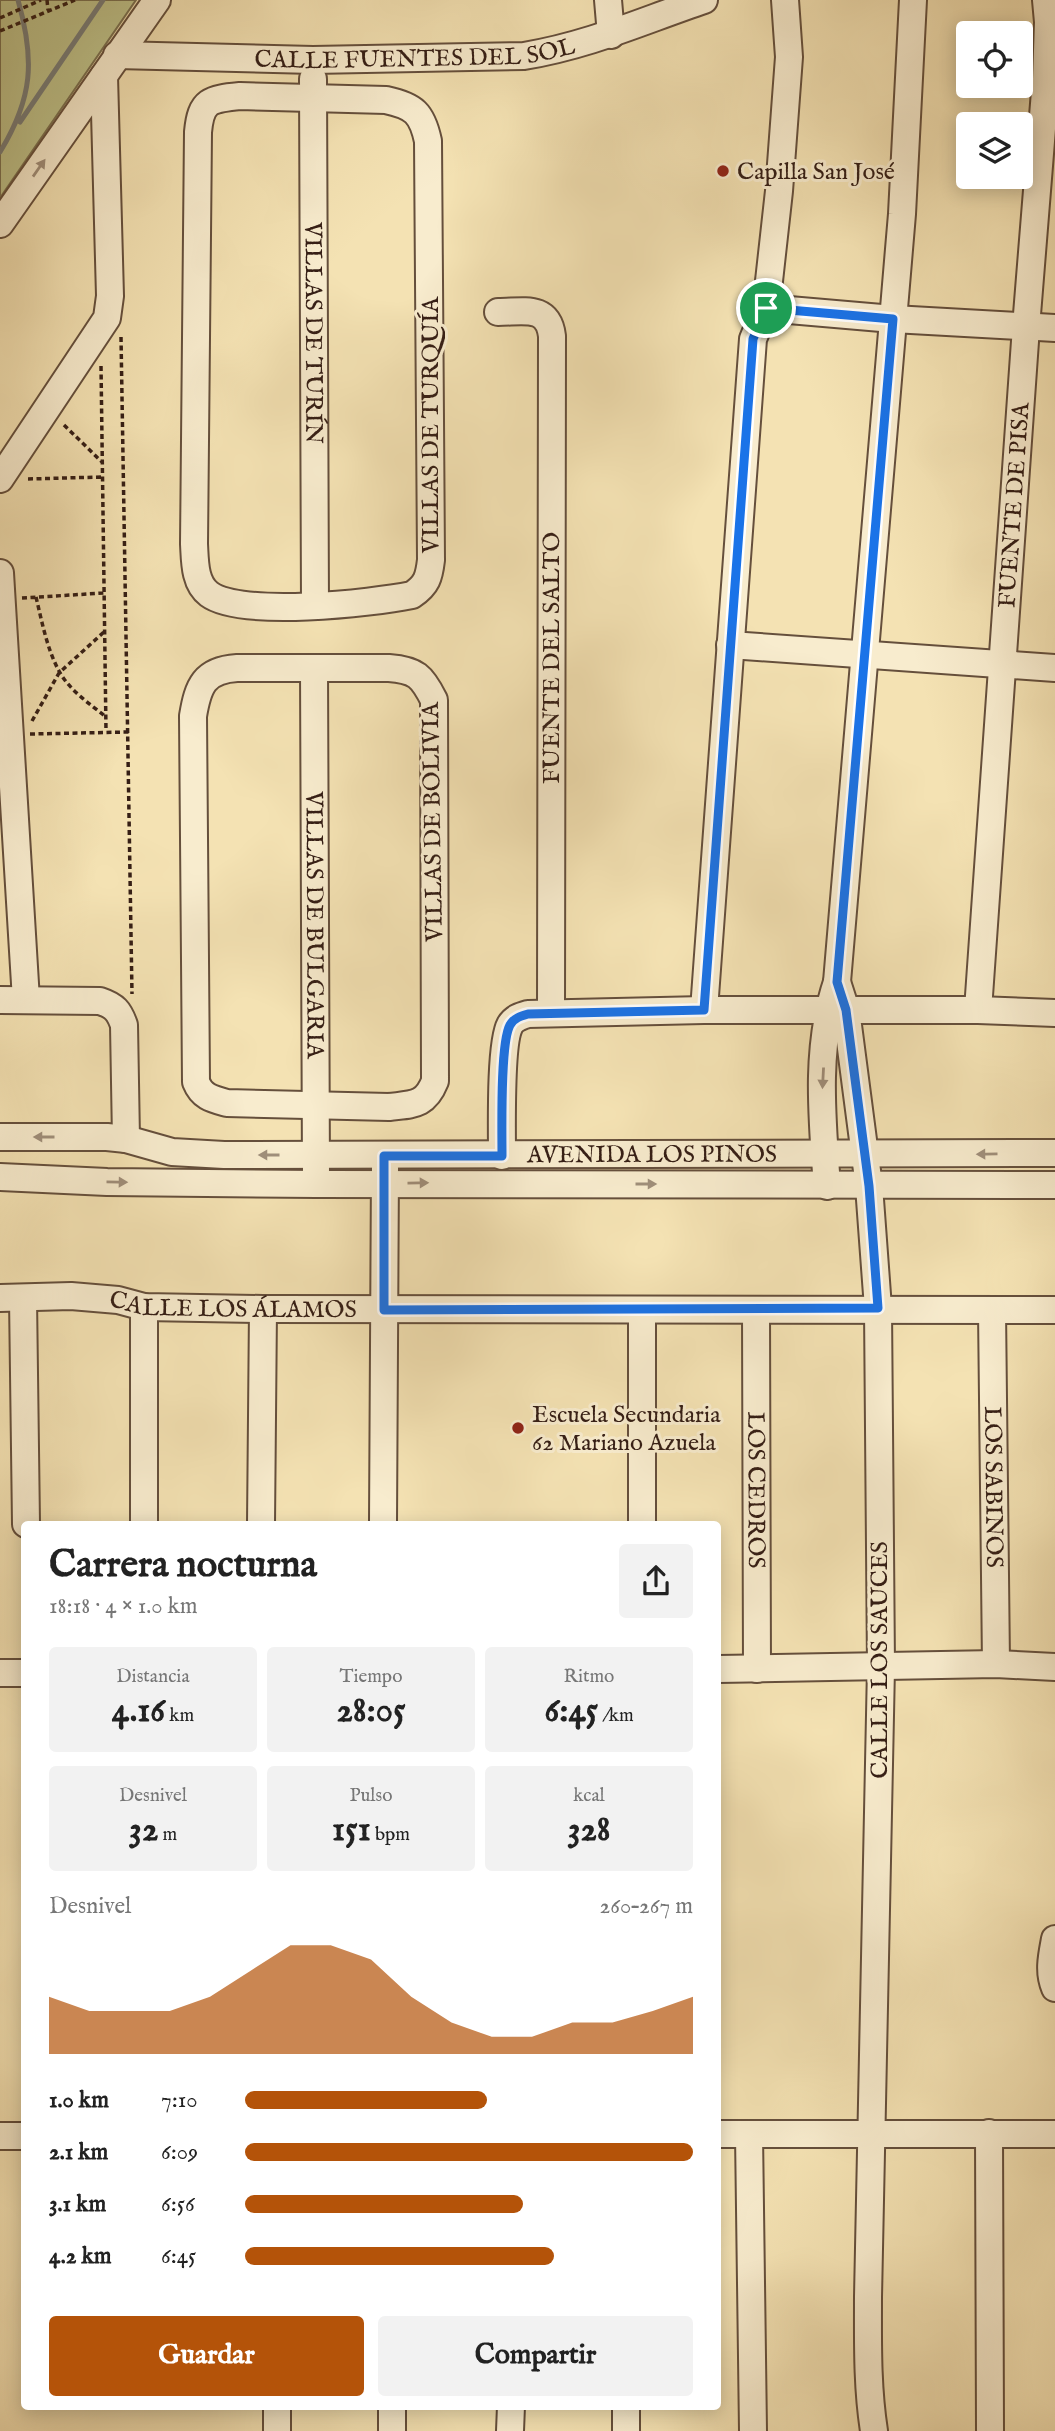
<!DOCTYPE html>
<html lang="es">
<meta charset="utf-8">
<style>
:root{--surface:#fff;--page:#f2f2f2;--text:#222;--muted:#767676;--accent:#b45309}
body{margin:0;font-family:"IM FELL English",serif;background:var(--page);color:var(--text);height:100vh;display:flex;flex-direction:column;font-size:26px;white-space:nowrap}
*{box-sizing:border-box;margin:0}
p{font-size:23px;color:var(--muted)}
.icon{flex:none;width:38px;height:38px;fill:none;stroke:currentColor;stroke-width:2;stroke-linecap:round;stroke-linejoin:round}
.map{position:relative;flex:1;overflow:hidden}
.panel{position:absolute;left:21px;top:1521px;width:700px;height:889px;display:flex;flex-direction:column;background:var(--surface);border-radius:7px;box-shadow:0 4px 18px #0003}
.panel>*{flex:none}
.tools{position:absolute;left:956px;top:21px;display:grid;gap:14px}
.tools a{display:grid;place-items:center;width:77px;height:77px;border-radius:7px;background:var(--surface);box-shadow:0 4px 18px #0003;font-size:35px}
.pin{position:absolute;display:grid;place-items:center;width:60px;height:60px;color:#fff;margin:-30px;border:4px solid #fff;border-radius:50%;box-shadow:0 2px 7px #0007}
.round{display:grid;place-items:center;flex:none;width:74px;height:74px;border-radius:7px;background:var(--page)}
.head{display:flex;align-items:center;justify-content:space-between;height:119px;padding:0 28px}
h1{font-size:38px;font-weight:700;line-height:52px}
.stats{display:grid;grid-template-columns:repeat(3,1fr);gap:10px;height:119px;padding:7px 28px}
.stats div{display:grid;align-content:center;border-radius:7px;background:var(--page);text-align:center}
.stats b{font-size:35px;font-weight:700}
.stats small{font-size:19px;font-weight:400}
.stats p{font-size:19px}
.chart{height:196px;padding:14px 28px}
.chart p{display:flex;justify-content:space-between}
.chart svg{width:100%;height:126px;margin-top:7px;fill:var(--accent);opacity:.7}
.cta{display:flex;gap:14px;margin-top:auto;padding:14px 28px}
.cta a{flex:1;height:80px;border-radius:7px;background:var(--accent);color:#fff;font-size:28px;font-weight:700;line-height:80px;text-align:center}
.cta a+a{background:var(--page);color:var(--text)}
ul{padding:0 28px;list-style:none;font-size:23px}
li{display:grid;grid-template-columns:112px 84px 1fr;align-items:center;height:52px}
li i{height:18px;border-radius:9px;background:var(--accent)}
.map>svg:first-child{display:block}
.green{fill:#bec28a;stroke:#7a7050;stroke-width:2}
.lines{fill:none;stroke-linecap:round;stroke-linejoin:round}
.stream{stroke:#777c78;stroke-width:5}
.minor-casing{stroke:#654f3c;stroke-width:30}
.path{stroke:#351e15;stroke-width:3.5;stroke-dasharray:5 3.5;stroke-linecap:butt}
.minor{stroke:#f8ecce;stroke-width:26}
.oneway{fill:#a08f7b}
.route-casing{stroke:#fff;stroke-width:14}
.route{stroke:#1a73e8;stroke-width:9}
.poi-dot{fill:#8f2418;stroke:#f8ecce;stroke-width:2.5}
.labels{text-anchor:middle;stroke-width:6;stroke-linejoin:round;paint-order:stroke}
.street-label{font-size:24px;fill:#351e15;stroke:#f8ecce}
.poi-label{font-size:24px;fill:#351e15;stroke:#f8ecce;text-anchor:start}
</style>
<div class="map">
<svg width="1055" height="2431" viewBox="0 0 1055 2431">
<rect width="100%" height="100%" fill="#f4e2b3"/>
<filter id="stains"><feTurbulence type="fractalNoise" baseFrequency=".00286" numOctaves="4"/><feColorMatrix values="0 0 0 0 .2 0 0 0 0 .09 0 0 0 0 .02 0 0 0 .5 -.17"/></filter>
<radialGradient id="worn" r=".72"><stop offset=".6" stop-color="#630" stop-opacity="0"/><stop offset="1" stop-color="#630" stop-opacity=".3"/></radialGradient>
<!-- green -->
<path class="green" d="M 0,0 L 136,0 L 0,198 Z"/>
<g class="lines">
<!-- stream -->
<path class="stream" d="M 20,122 L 103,0
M 0,152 C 33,98 35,60 18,0"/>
<!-- minor casing -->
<g class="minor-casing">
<g id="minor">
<path d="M 608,0 L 611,35"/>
<path id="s1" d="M 117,55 L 313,60 L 524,56 C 590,45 642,21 704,0"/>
<path id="s2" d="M 313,79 L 315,606"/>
<path d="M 240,96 L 386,100 C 414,106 422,113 428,141 L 431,560 C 429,577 427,585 412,595 C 372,603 241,618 209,594 C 194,583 195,560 194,544 L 198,132 C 201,100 210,99 240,96 Z"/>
<path d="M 0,224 L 157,0"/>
<path d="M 766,308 L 893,319 L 1055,328"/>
<path d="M 498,312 C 523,312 548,304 552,336 L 551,1013"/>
<path d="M 0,479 L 107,318 L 110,296 L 104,76"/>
<path d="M 0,573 L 26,1000"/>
<path d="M 730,645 L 1055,668"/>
<path d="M 237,668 L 389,668 C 416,670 422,676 434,700 L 435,1081 C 425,1106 413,1104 389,1107 L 227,1103 C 212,1099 202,1097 196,1082 L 193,716 C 198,686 204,670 237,668 Z"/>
<path id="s3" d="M 314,668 L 316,1174"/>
<path d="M 837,982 L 846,1010 L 869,1186 L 878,1308 L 881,1667 L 868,2297 C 868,2342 867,2386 874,2431"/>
<path d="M 0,1000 L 100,1001 C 115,1006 119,1011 124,1025 L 126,1139"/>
<path d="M 704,1010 L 753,339 L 766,308 L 779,191 L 789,57 L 785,0"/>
<path id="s4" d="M 978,1010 L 1026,327 L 1046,79 L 1048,22 L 1046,0"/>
<path id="s5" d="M 0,1137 L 107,1137 L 126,1139 L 172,1152 L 224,1155 L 1055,1153"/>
<path d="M 502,1156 C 502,1130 500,1043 510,1025 C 514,1018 521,1016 528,1014 L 704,1010 L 978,1010 L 1055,1013"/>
<path d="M 0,1177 L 107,1182 L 317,1184 L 1055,1185"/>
<path d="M 827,1186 C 822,1118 815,1047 837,982 L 902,214 L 913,0"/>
<path id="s6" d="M 0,1298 L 71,1296 L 118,1300 L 144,1307 L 263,1309 L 1055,1310"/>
<path d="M 23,1298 L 26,1524"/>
<path id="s7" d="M 756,1310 L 757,1669"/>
<path id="s8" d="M 992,1310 L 996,1664"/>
<path d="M 144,1524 L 144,1307"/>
<path d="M 261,1524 L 263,1309"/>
<path d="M 383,1524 L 385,1168"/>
<path d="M 642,1524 L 642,1311"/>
<path d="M 718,1669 L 996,1664 L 1055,1667"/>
<path d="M 0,1673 L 24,1673"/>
<path d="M 1055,1939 C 1052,1955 1048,1972 1055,1988"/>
<path d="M 989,2133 L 990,2431"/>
<path d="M 718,2134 L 1055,2134"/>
<path d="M 749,2134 L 753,2431"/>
<path d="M 0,2136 L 24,2136"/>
<path d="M 277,2431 L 277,2406"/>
<path d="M 392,2431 L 392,2406"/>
<path d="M 510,2431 L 511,2406"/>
<path d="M 626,2431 L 626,2406"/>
</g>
</g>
<!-- path -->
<path class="path" d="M 47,0 L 48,10
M 0,18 L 41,0
M 0,31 L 75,0
M 121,337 L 132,994
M 101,366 L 106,731
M 64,425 L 102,462
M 28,479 L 102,477
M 36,597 C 42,622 47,649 59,671 C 69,690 90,704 106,717
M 22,598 L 104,593
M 32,721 L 59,673 L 105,631
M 30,734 L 129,732"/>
<!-- minor -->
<use href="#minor" class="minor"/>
</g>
<!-- one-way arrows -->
<defs><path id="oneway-solid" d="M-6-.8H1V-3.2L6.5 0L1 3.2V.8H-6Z" transform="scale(1.75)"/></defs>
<g class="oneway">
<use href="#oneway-solid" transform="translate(39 168) rotate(-55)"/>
<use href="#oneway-solid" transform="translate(823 1078) rotate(93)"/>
<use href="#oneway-solid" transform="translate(44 1137) rotate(180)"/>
<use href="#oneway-solid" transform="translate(987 1154) rotate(179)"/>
<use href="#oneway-solid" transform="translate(269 1155) rotate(-180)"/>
<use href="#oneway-solid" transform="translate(117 1182) rotate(1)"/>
<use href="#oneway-solid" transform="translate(418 1183) rotate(-1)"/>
<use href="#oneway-solid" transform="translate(646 1184)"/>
</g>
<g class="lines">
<!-- route casing -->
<g class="route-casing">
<path id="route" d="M 766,308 L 893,319 L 837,982 L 846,1010 L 869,1186 L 878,1308 L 384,1310 L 384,1156 L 502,1156 C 502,1130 500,1043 510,1025 C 514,1018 521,1016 528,1014 L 704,1010 L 753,339 Z"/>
</g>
<!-- route -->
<use href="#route" class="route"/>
</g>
<!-- markers -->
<g class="poi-dot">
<circle cx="723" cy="171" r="7"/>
<circle cx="518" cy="1428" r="7"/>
</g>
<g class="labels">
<!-- street labels -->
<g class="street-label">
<text dy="8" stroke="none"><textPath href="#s1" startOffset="298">CALLE FUENTES DEL SOL</textPath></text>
<text dy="8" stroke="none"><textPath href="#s2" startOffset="254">VILLAS DE TURÍN</textPath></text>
<text transform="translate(430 425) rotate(-90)" y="8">VILLAS DE TURQUÍA</text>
<text dy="8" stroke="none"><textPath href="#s4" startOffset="506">FUENTE DE PISA</textPath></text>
<text transform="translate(551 658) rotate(-90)" y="8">FUENTE DEL SALTO</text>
<text transform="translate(432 822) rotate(-91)" y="8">VILLAS DE BOLIVIA</text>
<text dy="8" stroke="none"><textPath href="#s3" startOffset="257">VILLAS DE BULGARIA</textPath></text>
<text dy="8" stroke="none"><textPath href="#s5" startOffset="654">AVENIDA LOS PINOS</textPath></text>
<text dy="8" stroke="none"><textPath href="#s6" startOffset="234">CALLE LOS ÁLAMOS</textPath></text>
<text dy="8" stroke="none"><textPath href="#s8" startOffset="177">LOS SABINOS</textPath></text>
<text dy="8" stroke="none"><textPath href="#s7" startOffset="180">LOS CEDROS</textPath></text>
<text transform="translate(879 1660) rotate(-90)" y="8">CALLE LOS SAUCES</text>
</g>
<!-- poi labels -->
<g class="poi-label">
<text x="737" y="179">Capilla San José</text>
<text x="532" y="1422">Escuela Secundaria<tspan x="532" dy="28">62 Mariano Azuela</tspan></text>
</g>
</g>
<rect width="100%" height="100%" filter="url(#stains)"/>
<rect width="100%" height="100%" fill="url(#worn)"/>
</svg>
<div class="tools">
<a><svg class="icon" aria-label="locate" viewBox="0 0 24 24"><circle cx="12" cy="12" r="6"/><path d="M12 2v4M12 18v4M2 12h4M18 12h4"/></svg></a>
<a><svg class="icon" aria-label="layers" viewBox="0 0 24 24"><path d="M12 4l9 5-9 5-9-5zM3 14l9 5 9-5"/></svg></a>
</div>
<div class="pin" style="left:766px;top:308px;background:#1e9e55"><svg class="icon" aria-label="arrive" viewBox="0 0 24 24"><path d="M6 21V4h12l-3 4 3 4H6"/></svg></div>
<section class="panel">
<div class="head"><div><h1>Carrera nocturna</h1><p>18:18 · 4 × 1.0 km</p></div><a class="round"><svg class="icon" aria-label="share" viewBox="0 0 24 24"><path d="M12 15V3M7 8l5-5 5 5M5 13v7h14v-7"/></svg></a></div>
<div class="stats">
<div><p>Distancia</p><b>4.16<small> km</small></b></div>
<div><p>Tiempo</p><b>28:05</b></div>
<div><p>Ritmo</p><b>6:45<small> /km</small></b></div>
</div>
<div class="stats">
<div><p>Desnivel</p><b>32<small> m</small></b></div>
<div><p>Pulso</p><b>151<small> bpm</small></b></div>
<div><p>kcal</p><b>328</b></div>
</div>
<div class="chart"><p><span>Desnivel</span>260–267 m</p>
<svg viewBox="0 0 160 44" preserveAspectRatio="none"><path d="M0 44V24L10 29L20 29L30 29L40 24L50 15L60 6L70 6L80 11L90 24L100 33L110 38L120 38L130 33L140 33L150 29L160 24V44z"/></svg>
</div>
<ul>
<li><b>1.0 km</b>7:10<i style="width:54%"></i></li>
<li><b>2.1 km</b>6:09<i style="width:100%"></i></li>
<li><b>3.1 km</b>6:56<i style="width:62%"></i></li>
<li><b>4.2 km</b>6:45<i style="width:69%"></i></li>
</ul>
<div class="cta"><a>Guardar</a><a>Compartir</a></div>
</section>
</div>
